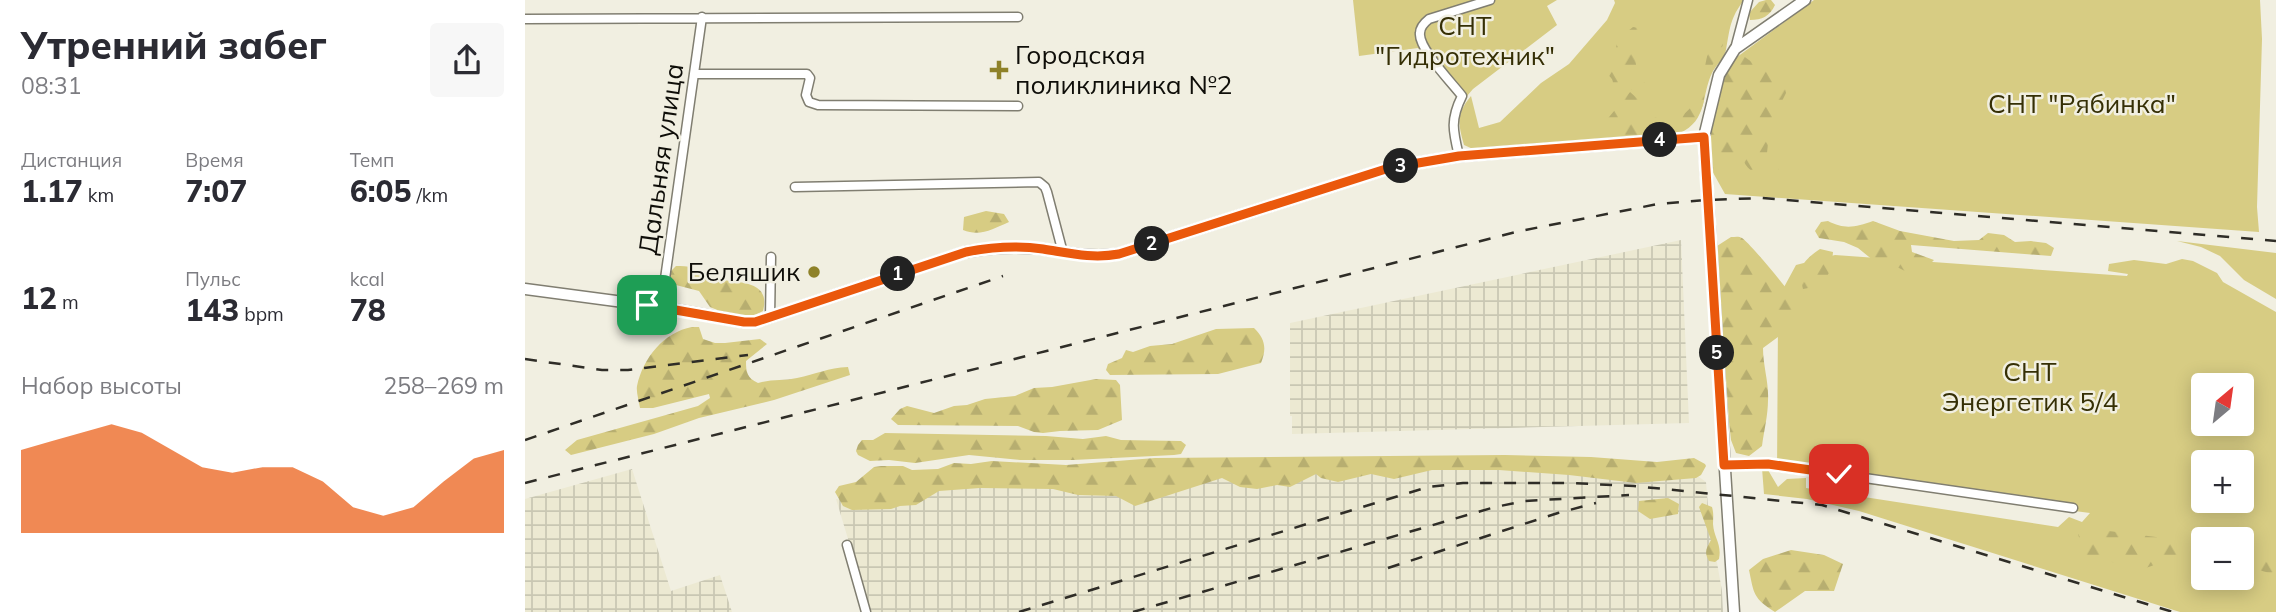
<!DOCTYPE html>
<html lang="ru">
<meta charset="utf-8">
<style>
:root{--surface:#fff;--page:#f7f7f7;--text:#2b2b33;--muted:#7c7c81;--accent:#ea580c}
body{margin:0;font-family:Mulish,sans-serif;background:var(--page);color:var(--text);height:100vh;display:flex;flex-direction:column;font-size:26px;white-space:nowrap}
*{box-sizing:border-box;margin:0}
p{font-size:23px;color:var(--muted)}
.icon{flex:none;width:38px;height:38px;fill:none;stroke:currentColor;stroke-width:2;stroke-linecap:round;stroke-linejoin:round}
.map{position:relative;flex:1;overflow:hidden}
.sheet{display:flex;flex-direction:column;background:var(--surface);width:525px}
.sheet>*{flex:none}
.needle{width:46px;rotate:29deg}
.buttons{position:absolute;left:1666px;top:373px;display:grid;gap:14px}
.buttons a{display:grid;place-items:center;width:63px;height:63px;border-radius:7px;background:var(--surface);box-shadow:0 4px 18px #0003;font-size:35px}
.pin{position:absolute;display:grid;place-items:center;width:60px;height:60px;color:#fff;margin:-30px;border-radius:14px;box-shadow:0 4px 10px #0006}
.km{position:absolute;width:35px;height:35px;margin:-18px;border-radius:50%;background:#222;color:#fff;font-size:19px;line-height:35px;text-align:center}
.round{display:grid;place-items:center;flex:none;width:74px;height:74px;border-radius:7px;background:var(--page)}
.overview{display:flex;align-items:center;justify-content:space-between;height:119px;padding:0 21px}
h1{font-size:38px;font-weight:800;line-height:52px}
.figures{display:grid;grid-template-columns:repeat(3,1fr);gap:10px;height:119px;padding:7px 21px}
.figures div{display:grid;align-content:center}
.figures b{font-size:30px;font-weight:800}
.figures small{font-size:19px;font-weight:400}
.figures p{font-size:19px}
.chart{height:196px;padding:14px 21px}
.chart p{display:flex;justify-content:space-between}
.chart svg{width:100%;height:126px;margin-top:7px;fill:var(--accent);opacity:.7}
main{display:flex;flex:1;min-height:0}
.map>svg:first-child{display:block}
.industrial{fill:url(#industrial-grid)}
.green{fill:#d7cc83;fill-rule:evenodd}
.forest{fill:url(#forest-firs)}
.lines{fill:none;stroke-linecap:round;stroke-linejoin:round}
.minor-casing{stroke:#807e71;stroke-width:11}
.tertiary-casing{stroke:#807e71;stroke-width:13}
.minor{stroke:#fff;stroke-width:8}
.tertiary{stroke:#fff;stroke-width:10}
.rail{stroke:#2f2d27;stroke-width:2.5;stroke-dasharray:12 12;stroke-linecap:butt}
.route-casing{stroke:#fff;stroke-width:14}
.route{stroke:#ea580c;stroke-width:9}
.poi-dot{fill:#8e8128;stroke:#f1efe1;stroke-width:2.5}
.labels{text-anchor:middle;stroke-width:5;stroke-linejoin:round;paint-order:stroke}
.park-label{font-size:26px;fill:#352f05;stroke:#f1efe1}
.poi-label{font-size:26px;fill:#0f0e09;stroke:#f1efe1;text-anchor:start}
.street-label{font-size:26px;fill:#0f0e09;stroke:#f1efe1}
</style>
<main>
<section class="sheet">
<div class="overview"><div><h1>Утренний забег</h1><p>08:31</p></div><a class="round"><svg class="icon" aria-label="share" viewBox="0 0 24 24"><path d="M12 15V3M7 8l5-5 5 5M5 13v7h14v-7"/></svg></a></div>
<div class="figures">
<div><p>Дистанция</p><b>1.17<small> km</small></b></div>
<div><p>Время</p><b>7:07</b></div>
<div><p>Темп</p><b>6:05<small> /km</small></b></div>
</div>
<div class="figures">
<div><b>12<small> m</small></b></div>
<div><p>Пульс</p><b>143<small> bpm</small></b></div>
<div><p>kcal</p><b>78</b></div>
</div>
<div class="chart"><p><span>Набор высоты</span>258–269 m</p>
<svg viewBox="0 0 160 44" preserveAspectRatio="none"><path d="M0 44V15L10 12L20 9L30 6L40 9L50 15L60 21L70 23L80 21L90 21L100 26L110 35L120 38L130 35L140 26L150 18L160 15V44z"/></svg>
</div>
</section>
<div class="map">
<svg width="1751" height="612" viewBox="0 0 1751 612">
<defs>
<pattern id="industrial-grid" width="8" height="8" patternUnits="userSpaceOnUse" patternTransform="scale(1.75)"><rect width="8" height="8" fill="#ece9d2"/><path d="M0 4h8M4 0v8" fill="none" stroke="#c9c7b3"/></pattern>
<pattern id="forest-firs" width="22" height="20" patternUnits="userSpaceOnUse" patternTransform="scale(1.75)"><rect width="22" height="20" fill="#d7cc83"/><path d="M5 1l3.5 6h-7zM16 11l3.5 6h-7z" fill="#b7ae70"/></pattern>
</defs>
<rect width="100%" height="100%" fill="#f1efe1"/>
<!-- industrial -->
<path class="industrial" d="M 1156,240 L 1164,423 L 767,434 L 767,416 L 765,416 L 765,323 Z
M 1159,466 L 1181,482 L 1184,517 L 1197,591 L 1198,612 L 345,612 L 311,499 L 607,474 Z
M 107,469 L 146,591 L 195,575 L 207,612 L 0,612 L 0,499 Z"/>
<!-- green -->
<path class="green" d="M 828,0 L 1032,0 L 1022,6 L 1032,25 L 948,89 L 936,103 L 893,48 L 834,56 Z
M 1089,0 L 1219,0 C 1205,18 1205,28 1201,50 C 1199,59 1191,65 1187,73 C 1176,96 1183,120 1155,133 L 948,149 L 939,145 C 933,123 931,114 946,96 L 954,128 L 975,122 L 1016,83 L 1044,64 L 1082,20 L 1090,3 Z
M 1289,0 L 1735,0 L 1737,39 L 1732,207 L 1734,232 L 1200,194 L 1186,169 L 1185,155 L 1184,125 L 1194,85 L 1208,60 Z
M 1652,241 L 1751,253 L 1751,299 L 1719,280 L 1695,256 L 1676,247 Z
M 1310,255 L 1602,276 L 1603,274 L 1583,271 L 1584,264 L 1609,260 L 1641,264 L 1657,259 L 1668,261 L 1692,273 L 1698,282 L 1751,312 L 1751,612 L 1655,612 L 1334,511 L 1282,499 L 1239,494 L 1237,468 L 1243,470 L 1253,487 L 1262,479 L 1281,478 L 1281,488 L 1533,527 L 1544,517 L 1557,522 L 1565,513 L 1252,472 L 1253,318 L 1258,289 L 1271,265 ZM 1678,385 L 1717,385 L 1717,424 L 1678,424 ZM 1678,462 L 1717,462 L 1717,500 L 1678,500 ZM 1678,539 L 1717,539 L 1717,578 L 1678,578 Z"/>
<!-- forest -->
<path class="forest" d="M 1133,0 L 1156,0 L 1147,7 L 1145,18 L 1136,29 L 1131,26 Z
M 1241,0 L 1246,0 L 1250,5 C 1245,16 1237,20 1225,20 L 1224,13 L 1234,2 Z
M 1108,27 L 1120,29 L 1122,41 L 1111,44 L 1105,50 L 1110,57 L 1112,72 L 1125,90 L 1120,93 L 1105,89 L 1091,94 L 1087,91 C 1091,75 1083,79 1078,68 L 1090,52 L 1093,39 Z
M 1196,39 L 1198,45 L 1183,74 L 1179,71 L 1185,42 Z
M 1217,55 L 1231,65 L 1249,68 L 1258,77 L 1261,93 L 1245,125 L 1242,153 L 1251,157 L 1254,170 C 1238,178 1222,175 1217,156 L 1211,152 L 1207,155 L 1198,173 L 1188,168 C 1184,134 1186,76 1217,55 Z
M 1105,92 L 1123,108 L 1120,110 L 1106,109 L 1098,114 L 1101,123 L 1127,119 L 1136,115 L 1139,109 L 1145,103 L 1151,106 L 1150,114 L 1153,117 C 1165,113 1169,100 1179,93 C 1181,107 1170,122 1159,130 L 1086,138 L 1079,133 L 1079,123 Z
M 461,211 L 479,214 L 484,222 C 468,229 455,237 438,230 L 439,217 Z
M 1303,221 C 1320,230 1331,227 1348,221 L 1375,231 L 1429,241 L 1454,240 L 1463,233 L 1479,235 L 1490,242 L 1506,241 L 1521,243 L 1529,248 L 1526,256 L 1386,245 L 1387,252 L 1409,260 L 1402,267 L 1386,274 L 1364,263 L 1349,261 L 1333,248 L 1319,242 L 1294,238 L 1290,231 L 1296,222 Z
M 1206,237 C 1210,237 1214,236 1217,238 C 1223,241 1269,296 1270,301 C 1270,309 1266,320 1265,328 L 1238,348 C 1238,366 1244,383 1243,400 C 1243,415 1239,431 1237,446 L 1224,456 L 1211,453 L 1206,440 L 1204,422 L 1192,246 Z
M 1295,249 L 1308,252 C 1306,275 1302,285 1278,289 C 1272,267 1278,261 1295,249 Z
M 151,266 C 156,266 163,266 168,268 C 175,271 176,276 187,278 C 207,284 247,277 238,311 L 226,317 L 207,316 L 185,307 L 174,291 L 147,284 L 144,278 L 146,271 Z
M 167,327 L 174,327 L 178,339 L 190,343 L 200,343 L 235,339 L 242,344 L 221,361 C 221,372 222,378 233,383 C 246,379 259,381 272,378 C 291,374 303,368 323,367 L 325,375 L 249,400 L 174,418 L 129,434 L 46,455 L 40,450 L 52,440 L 173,406 L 185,398 L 184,394 L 128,408 L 115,408 C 114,401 111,392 112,386 C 118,358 139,332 167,327 Z
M 729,328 C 740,339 742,348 736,363 L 693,374 L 585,375 L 581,370 L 583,364 L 597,358 L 601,350 L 608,352 L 625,346 L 647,344 L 691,329 Z
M 571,379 L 591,380 L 595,385 L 597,420 L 573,430 L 535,431 L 518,433 L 509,432 L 493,426 L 373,425 L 366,419 L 375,409 L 382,406 L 409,413 L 429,406 L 442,405 L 460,399 L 490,396 L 509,388 L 527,387 Z
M 360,433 L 521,436 L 558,439 L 581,436 L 596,440 L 656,441 L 661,445 L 656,454 L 649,455 L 548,460 L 495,460 L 444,455 L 390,463 L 364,460 L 345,461 L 333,455 L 331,451 L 333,445 L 337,440 L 348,440 Z
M 980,455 L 1066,457 L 1132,462 L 1169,458 L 1180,464 L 1181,466 L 1176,475 L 1171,478 L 1111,483 L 1044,475 L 974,470 L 907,470 L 869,479 L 846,474 L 813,482 L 796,478 L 791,474 L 765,487 L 752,485 L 732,489 L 715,487 L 697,478 L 610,506 L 591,496 L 553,495 L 528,489 L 455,488 L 414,491 L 391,505 L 375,506 L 366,509 L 327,510 L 318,506 L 310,492 L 314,486 L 331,482 L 349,467 L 356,466 L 378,466 L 387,470 L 413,469 L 429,463 L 446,464 L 467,461 L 541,465 L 630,458 Z
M 1143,498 L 1154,504 L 1153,514 L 1125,519 L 1113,511 L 1114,501 Z
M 1177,503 L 1187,507 C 1189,514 1188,518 1188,524 C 1189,538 1197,544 1194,559 L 1190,562 L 1184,561 C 1179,552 1181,549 1186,540 L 1174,507 Z
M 1568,529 L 1678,543 L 1678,558 L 1658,555 L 1615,570 L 1559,554 L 1553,534 Z
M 1717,548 L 1751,553 L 1751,575 L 1717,565 Z
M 1266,550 L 1299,555 L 1318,564 L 1309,591 L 1280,591 L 1250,612 C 1228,598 1229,594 1224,570 L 1238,559 Z"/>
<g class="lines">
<!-- minor casing -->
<g class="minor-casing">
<path id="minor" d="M 0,19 L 493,17
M 1210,49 L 1223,0
M 169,74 L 282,74 L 285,78 L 281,95 L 284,102 L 293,105 L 493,106
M 934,156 C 928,131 925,120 937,96 C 927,83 893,48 895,33 C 895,27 899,23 904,19 L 965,0
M 270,187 L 514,182 L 520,187 L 522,192 L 538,253
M 136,307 L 177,17
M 245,318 L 246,257
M 1199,465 L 1243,464 L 1548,508
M 322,545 L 341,612"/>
</g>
<!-- tertiary casing -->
<g class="tertiary-casing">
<path id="tertiary" d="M 0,289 L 136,307 L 219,322 L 230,322 L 441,252 C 467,247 491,246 518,249 C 544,253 567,258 594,254 L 864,168 L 934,156 L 1179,137
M 1209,612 L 1179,137 L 1194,75 L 1210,49 L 1280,0"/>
</g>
<!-- minor -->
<use href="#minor" class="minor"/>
<!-- tertiary -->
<use href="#tertiary" class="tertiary"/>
<!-- rail -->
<path class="rail" d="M 0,359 L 77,370 L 103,370 L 223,355
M 0,440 L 478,276
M 0,483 L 995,231 L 1133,204 L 1182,200 L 1237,198 L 1751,241
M 863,568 L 1033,513 L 1071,503
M 494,612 L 903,487 L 938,483 L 1046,483 L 1109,486 L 1297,505 L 1648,612
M 608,612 L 970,507 L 1000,501 L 1104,495"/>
</g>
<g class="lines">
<!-- route casing -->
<g class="route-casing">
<path id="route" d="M 122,305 L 219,322 L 230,322 L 441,252 C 467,247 491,245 518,249 C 544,253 567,259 594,254 L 864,168 L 934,156 L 1179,137 L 1199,465 L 1243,464 L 1314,474"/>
</g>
<!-- route -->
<use href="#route" class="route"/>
</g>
<!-- markers -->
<g class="poi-dot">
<path d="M470.5 59.5h7v7h7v7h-7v7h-7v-7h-7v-7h7z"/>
<circle cx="289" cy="272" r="7"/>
</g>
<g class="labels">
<!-- park labels -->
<g class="park-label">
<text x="940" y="35">СНТ<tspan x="940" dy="30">"Гидротехник"</tspan></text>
<text x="1557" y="113">СНТ "Рябинка"</text>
<text x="1505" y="381">СНТ<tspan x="1505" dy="30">Энергетик 5/4</tspan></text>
</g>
<!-- poi labels -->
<g class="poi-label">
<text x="490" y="64">Городская<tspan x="490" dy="30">поликлиника №2</tspan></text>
<text x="275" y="281" text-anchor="end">Беляшик</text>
</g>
<!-- street labels -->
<g class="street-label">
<text transform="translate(136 159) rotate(-82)" y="9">Дальняя улица</text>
</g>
</g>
</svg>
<div class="buttons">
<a><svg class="needle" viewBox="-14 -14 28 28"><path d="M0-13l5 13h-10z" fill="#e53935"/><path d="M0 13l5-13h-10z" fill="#7c7c81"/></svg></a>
<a>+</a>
<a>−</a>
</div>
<div class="pin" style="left:122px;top:305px;background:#1e9e55"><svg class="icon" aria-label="arrive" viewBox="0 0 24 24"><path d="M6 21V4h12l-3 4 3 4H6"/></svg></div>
<div class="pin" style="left:1314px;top:474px;background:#d93025"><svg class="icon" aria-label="check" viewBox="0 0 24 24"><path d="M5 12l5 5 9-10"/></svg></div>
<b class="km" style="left:373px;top:274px">1</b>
<b class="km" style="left:627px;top:244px">2</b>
<b class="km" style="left:876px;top:166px">3</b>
<b class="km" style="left:1135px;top:140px">4</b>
<b class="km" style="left:1192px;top:353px">5</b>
</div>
</main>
